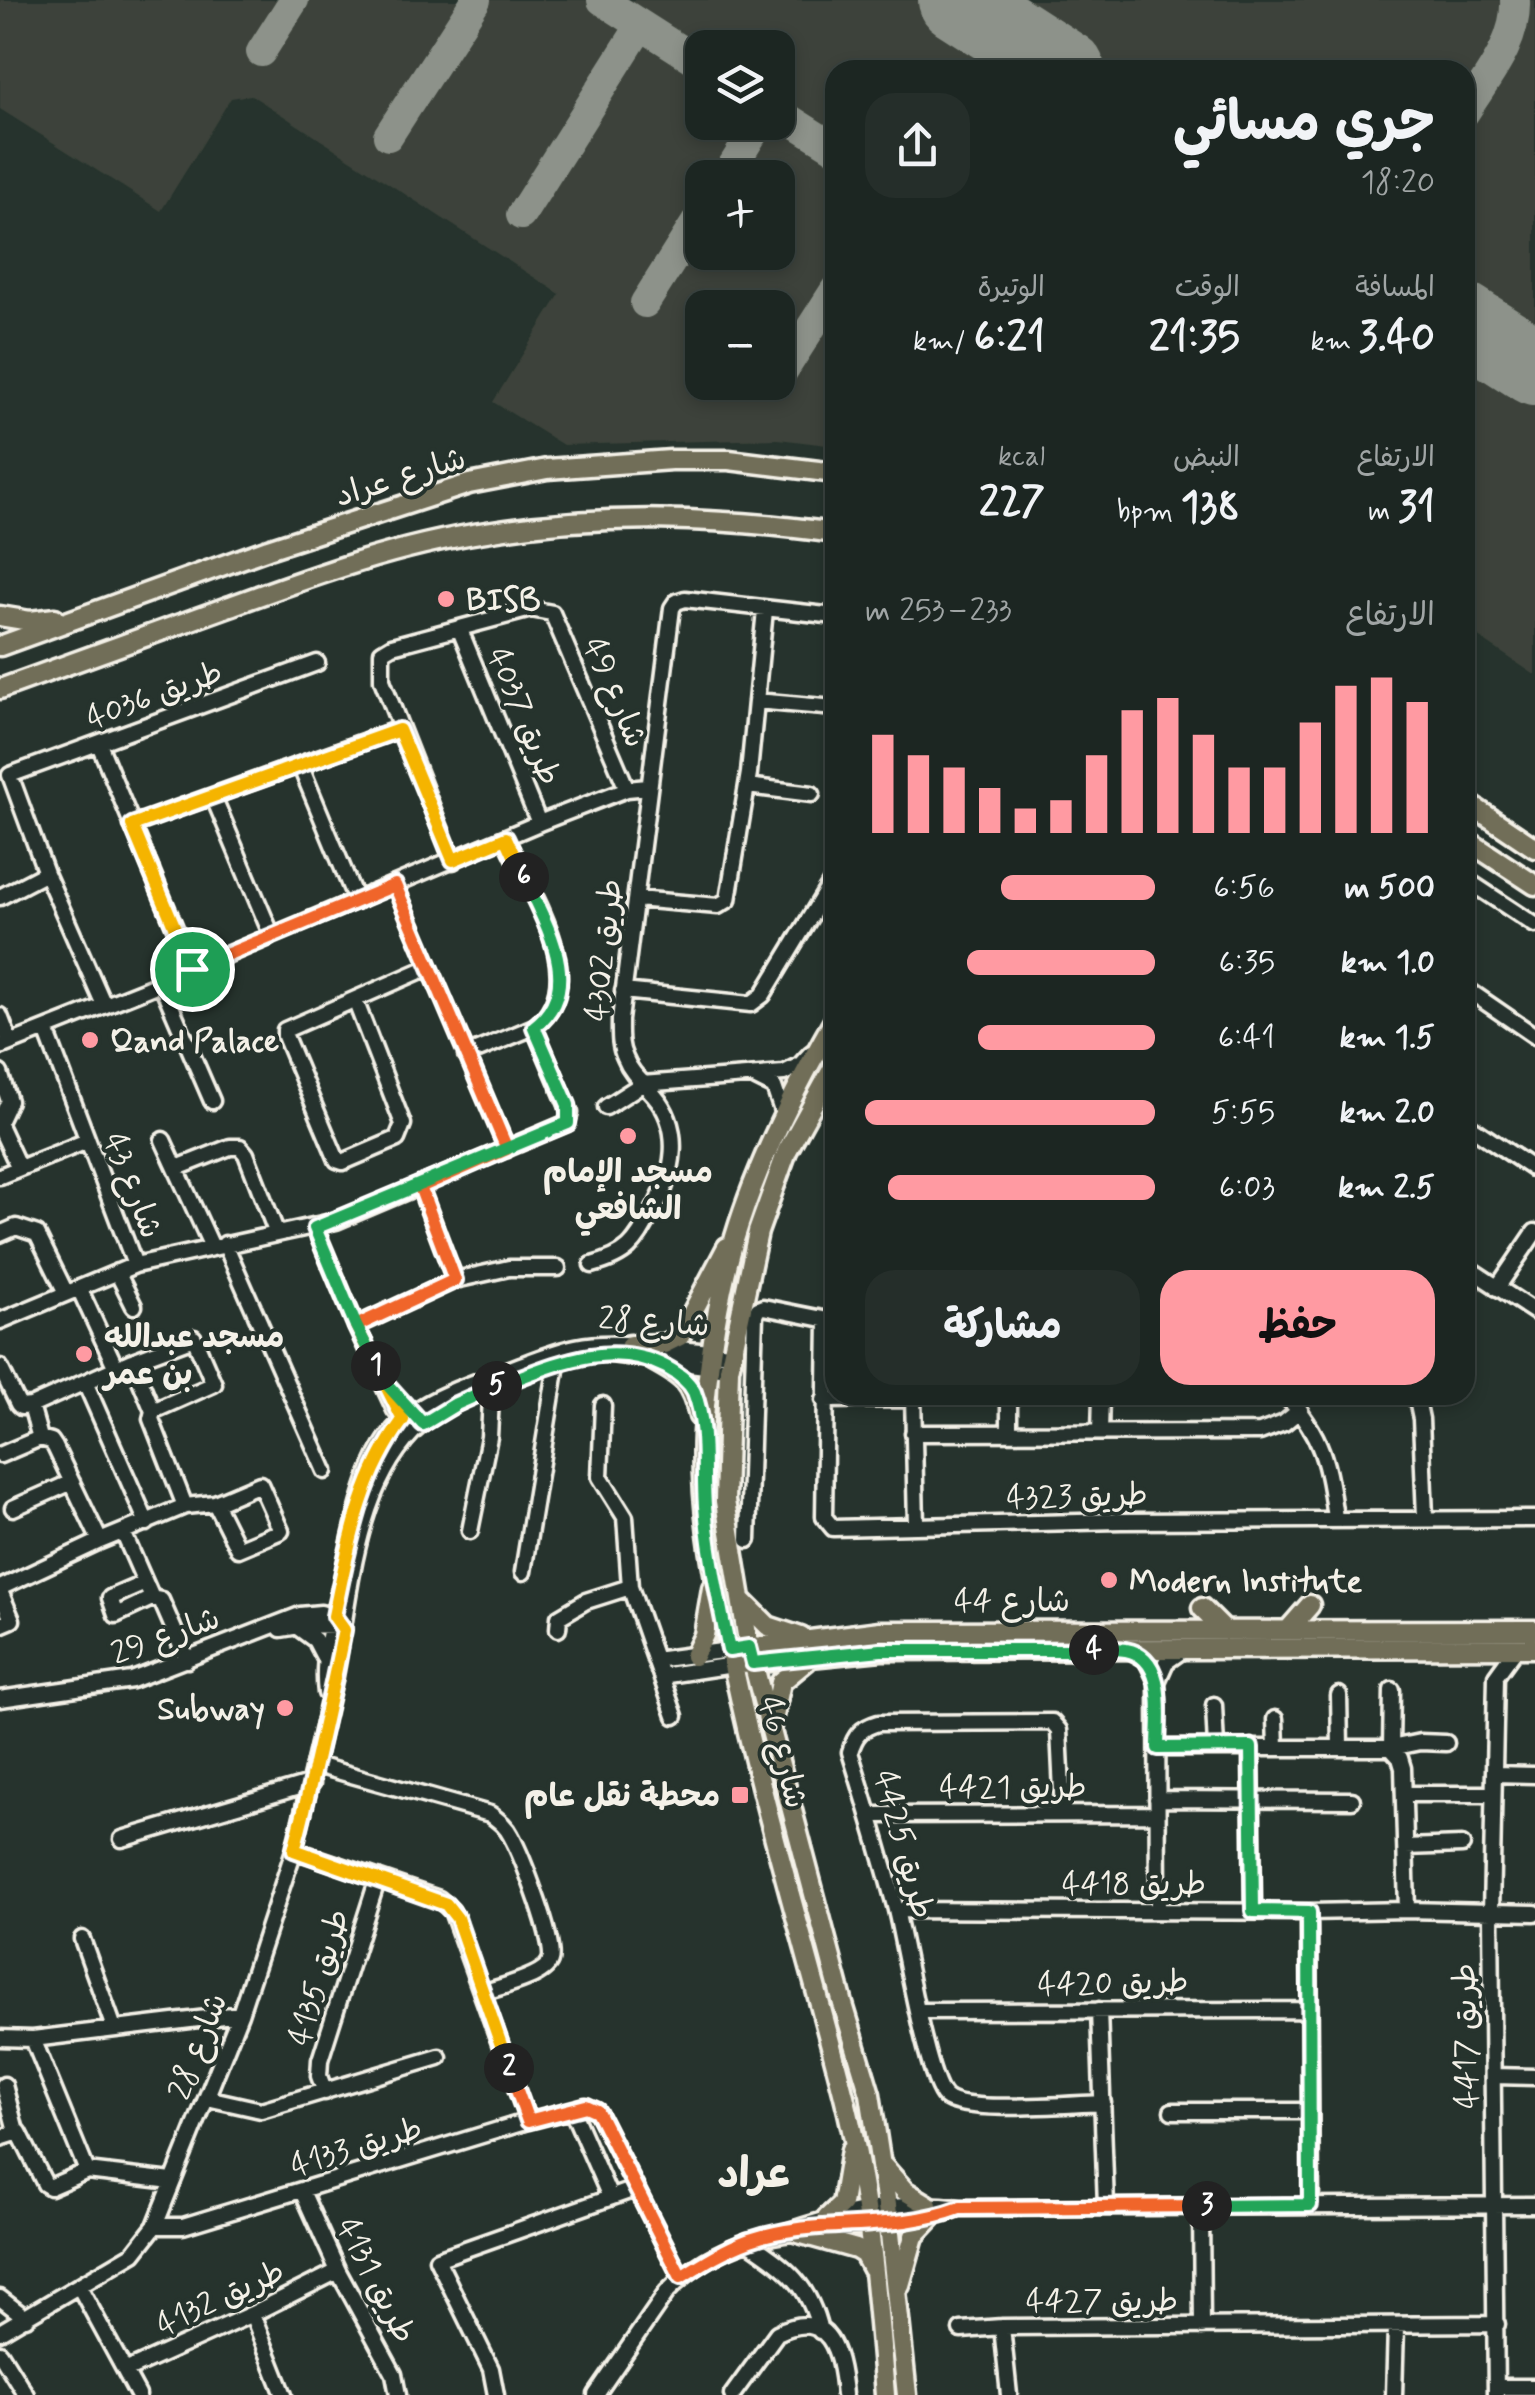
<!DOCTYPE html>
<html lang="ar">
<meta charset="utf-8">
<style>
:root{--surface:#1c2622;--page:#252e2a;--text:#f1f3f6;--muted:#a0a5a5;--line:#3a4340;--accent:#ff9aa2}
body{margin:0;font-family:Mynerve,"Playpen Sans Arabic",sans-serif;background:var(--page);color:var(--text);direction:rtl;height:100vh;display:flex;flex-direction:column;font-size:38px;white-space:nowrap}
*{box-sizing:border-box;margin:0}
p{font-size:32px;color:var(--muted)}
.icon{flex:none;width:55px;height:55px;fill:none;stroke:currentColor;stroke-width:2;stroke-linecap:round;stroke-linejoin:round}
.map{position:relative;flex:1;overflow:hidden;direction:ltr}
.panel{position:absolute;left:825px;top:60px;width:650px;height:1345px;display:flex;flex-direction:column;background:var(--surface);border-radius:30px;box-shadow:0 5px 15px #0003,0 0 0 2px var(--line);direction:rtl}
.panel>*{flex:none}
.tools{position:absolute;left:685px;top:30px;display:grid;gap:20px}
.tools a{display:grid;place-items:center;width:110px;height:110px;border-radius:20px;background:var(--surface);box-shadow:0 5px 15px #0003,0 0 0 2px var(--line);font-size:50px}
.pin{position:absolute;display:grid;place-items:center;width:85px;height:85px;color:#fff;margin:-42px;border:5px solid #fff;border-radius:50%;box-shadow:0 2px 10px #0007}
.km{position:absolute;width:50px;height:50px;margin:-25px;border-radius:50%;background:#222;color:#fff;font-size:28px;line-height:50px;text-align:center}
.round{display:grid;place-items:center;flex:none;width:105px;height:105px;border-radius:30px;background:var(--page)}
.summary{display:flex;align-items:center;justify-content:space-between;height:170px;padding:0 40px}
h1{font-size:55px;font-weight:700;line-height:75px}
.stats{display:grid;grid-template-columns:repeat(3,1fr);gap:15px;height:170px;padding:10px 40px}
.stats div{display:grid;align-content:center}
.stats b{font-size:42px;font-weight:700}
.stats small{font-size:28px;font-weight:400}
.stats p{font-size:28px}
.chart{height:280px;padding:20px 40px}
.chart p{display:flex;justify-content:space-between}
.chart svg{width:100%;height:180px;margin-top:10px;stroke:var(--accent);stroke-width:6}
.action{display:flex;gap:20px;margin-top:auto;padding:20px 40px}
.action a{flex:1;height:115px;border-radius:30px;background:var(--accent);color:#111;font-size:40px;font-weight:700;line-height:115px;text-align:center}
.action a+a{background:var(--page);color:var(--text)}
ul{padding:0 40px;list-style:none;font-size:32px}
li{display:grid;grid-template-columns:160px 120px 1fr;align-items:center;height:75px}
li i{height:25px;border-radius:12px;background:var(--accent)}
.map>svg:first-child{display:block}
.built{fill:#3c433a;fill-rule:evenodd}
.lines{fill:none;stroke-linecap:round;stroke-linejoin:round}
.taxiway{stroke:#8d928a;stroke-width:30}
.runway{stroke:#8d928a;stroke-width:78}
.minor-casing{stroke:#f4f1e8;stroke-width:21}
.major-casing{stroke:#f4f1e8;stroke-width:25}
.minor{stroke:#26332d;stroke-width:14}
.major{stroke:#716e59;stroke-width:18}
.split-1-casing{stroke:#fff;stroke-width:20}
.split-2-casing{stroke:#fff;stroke-width:20}
.split-3-casing{stroke:#fff;stroke-width:20}
.split-4-casing{stroke:#fff;stroke-width:20}
.split-5-casing{stroke:#fff;stroke-width:20}
.split-6-casing{stroke:#fff;stroke-width:20}
.split-7-casing{stroke:#fff;stroke-width:20}
.split-1{stroke:#f0652b;stroke-width:12}
.split-2{stroke:#f5b400;stroke-width:12}
.split-3{stroke:#f0652b;stroke-width:12}
.split-4{stroke:#22a559;stroke-width:12}
.split-5{stroke:#22a559;stroke-width:12}
.split-6{stroke:#22a559;stroke-width:12}
.split-7{stroke:#f5b400;stroke-width:12}
.poi-dot{fill:#ff9aa2;stroke:#26332d;stroke-width:4}
.labels{text-anchor:middle;stroke-width:8;stroke-linejoin:round;paint-order:stroke}
.street-label{font-size:32px;fill:#f4f1e8;stroke:#26332d}
.poi-label{font-size:32px;font-weight:bold;fill:#f4f1e8;stroke:#26332d;text-anchor:start}
.district-label{font-size:42px;font-weight:bold;fill:#f4f1e8;stroke:#26332d}
</style>
<div class="map">
<svg width="1535" height="2395" viewBox="0 0 1535 2395">
<rect width="100%" height="100%" fill="#26332d"/>
<filter id="ink" filterUnits="userSpaceOnUse"><feTurbulence type="fractalNoise" baseFrequency=".01" numOctaves="2"/><feDisplacementMap in="SourceGraphic" scale="20" xChannelSelector="R" yChannelSelector="G"/><feConvolveMatrix kernelMatrix="1 2 1 2 8 2 1 2 1" color-interpolation-filters="sRGB"/></filter>
<g filter="url(#ink)">
<!-- built -->
<path class="built" d="M 0,0 L 1535,0 L 1535,675 L 1465,628 L 1465,70 L 835,70 L 835,446 L 778,439 L 563,445 L 493,402 L 560,294 L 251,95 L 231,98 L 161,211 L 0,109 ZM 702,48 L 778,48 L 778,122 L 702,122 ZM 702,178 L 778,178 L 778,252 L 702,252 ZM 702,308 L 778,308 L 778,382 L 702,382 Z"/>
<g class="lines">
<!-- taxiway -->
<path class="taxiway" d="M 602,0 L 702,64
M 978,13 L 995,45 L 997,70
M 261,52 L 294,0
M 778,112 L 835,148
M 1465,112 C 1487,77 1517,43 1515,0
M 388,136 L 476,0
M 725,178 L 760,122
M 521,215 L 641,25
M 645,303 L 702,213
M 778,379 L 835,290"/>
<!-- runway -->
<path class="runway" d="M 957,0 L 1066,70
M 1465,322 L 1535,367"/>
<!-- minor casing -->
<g class="minor-casing">
<path id="minor" d="M 460,630 L 539,823
M 756,701 L 835,708
M 99,744 L 192,969
M 300,765 L 356,900
M 747,786 L 812,794
M 213,796 L 272,936
M 132,825 L 399,729
M 453,861 L 382,680 L 382,652 L 392,646 L 531,609 L 552,613 L 627,789
M 1465,879 L 1535,925
M 395,885 L 507,1149
M 0,897 L 46,873
M 636,899 L 718,906 L 728,900 L 749,773 L 765,610
M 161,983 L 212,1101
M 1465,988 L 1535,1036
M 623,991 L 751,1004 L 763,995 L 835,876
M 355,1000 L 403,1124 L 397,1139 L 343,1162 L 337,1160 L 285,1036 L 285,1030 L 429,967
M 104,1005 L 46,873 L 10,775 L 317,663
M 0,1016 L 10,1042
M 46,1030 L 135,1265
M 0,1047 L 146,989 L 539,823 L 627,789 L 648,787
M 466,1055 L 534,1027
M 0,1073 L 9,1101 L 0,1120
M 756,1078 L 774,1087 L 784,1117
M 606,1107 L 642,1084 L 784,1073 L 800,1065 L 811,1053
M 1465,1123 L 1535,1170
M 0,1127 L 19,1168
M 163,1140 L 212,1247
M 177,1168 L 230,1147 L 240,1147 L 246,1154 L 277,1234
M 0,1176 L 87,1141
M 420,1187 L 455,1280
M 315,1228 L 356,1326 L 395,1410 L 406,1424
M 0,1234 L 16,1227 L 37,1234 L 66,1293
M 225,1244 L 325,1471
M 592,1265 C 630,1255 635,1243 653,1211 C 674,1174 684,1130 654,1095 C 644,1083 631,1074 625,1058 C 619,1046 620,1033 620,1020 L 672,608 L 676,602 L 685,599 L 835,616
M 1465,1266 L 1535,1312
M 117,1272 L 134,1306
M 79,1288 L 116,1368
M 1497,1288 L 1535,1232
M 827,1320 L 824,1517 L 833,1528 L 1121,1521 L 1535,1519
M 0,1321 L 135,1265 L 336,1221 L 567,1123 L 570,1113 L 567,1105 L 534,1027 C 594,983 529,890 506,839
M 356,1326 L 455,1280 L 509,1268 L 558,1268
M 658,1347 L 731,1354
M 0,1367 L 18,1404 L 21,1407 L 31,1406 L 40,1438
M 85,1382 L 147,1523
M 913,1395 L 916,1525
M 1285,1395 C 1323,1435 1328,1465 1335,1518
M 1416,1395 L 1421,1419 L 1425,1517
M 824,1400 L 913,1399
M 603,1405 L 600,1477 L 625,1517 L 630,1587 L 675,1716
M 31,1406 L 132,1361
M 153,1411 L 214,1384 L 194,1338 L 132,1361 L 153,1411 L 151,1419 L 185,1506 L 215,1503
M 1009,1430 L 1009,1395
M 1100,1432 L 1101,1395
M 913,1433 L 1260,1432 L 1284,1423 L 1300,1410
M 40,1438 L 51,1441 L 55,1447 L 100,1541
M 0,1455 L 40,1438
M 260,1484 L 281,1531 L 238,1549 L 215,1503 Z
M 13,1508 L 72,1482
M 470,1531 L 489,1437 L 491,1398 L 495,1387
M 123,1532 L 152,1598 L 116,1615 L 110,1598 L 145,1583
M 748,1540 L 755,1315 L 758,1309 L 763,1307 L 833,1321
M 523,1572 L 557,1364
M 0,1588 L 100,1541 L 185,1506
M 0,1591 L 12,1620 L 0,1625
M 152,1598 L 161,1600 L 187,1660
M 296,1626 L 315,1640 L 326,1661
M 281,1629 L 305,1625 L 338,1626
M 558,1629 L 559,1617 L 586,1601 L 630,1587
M 1129,1650 L 1146,1659 L 1157,1682 L 1158,1910
M 655,1660 L 729,1650
M 661,1676 L 733,1665
M 1157,1682 L 1166,1662 L 1183,1650
M 1392,1690 L 1391,1748 L 1420,1742 L 1446,1743
M 326,1693 C 321,1657 334,1615 342,1579 C 353,1529 366,1443 412,1413 C 441,1393 477,1382 510,1369 C 561,1350 580,1340 636,1345
M 1339,1695 L 1340,1747
M 0,1699 L 132,1680 L 300,1615 L 321,1613 L 339,1620
M 1214,1705 L 1216,1748
M 1275,1719 L 1276,1747
M 1251,1747 L 1253,1911
M 1158,1748 L 1391,1748 L 1400,1758 L 1403,1768 L 1407,1910
M 316,1765 L 490,1814 C 499,1821 506,1826 511,1836 C 521,1854 557,1945 550,1961 C 544,1977 499,1987 482,1993
M 1494,1774 L 1535,1775
M 1405,1794 L 1493,1794
M 1157,1799 L 1352,1800
M 1063,1812 L 1059,1730 L 1052,1722 L 878,1723 C 861,1728 855,1735 850,1752 C 866,1803 881,1854 895,1906 C 904,1940 926,2079 945,2097 C 963,2114 1073,2104 1103,2103
M 869,1815 L 1157,1814
M 122,1839 L 312,1783
M 1406,1847 L 1462,1845
M 294,1850 L 439,1899 L 452,1911 L 528,2121
M 896,1910 L 1309,1912 L 1407,1910 L 1535,1913
M 1309,1912 L 1311,2205
M 82,1939 L 114,2028
M 1099,2010 L 1106,2206
M 919,2011 L 1309,2010
M 0,2038 L 33,2039 L 240,2014
M 33,2039 L 87,2171 L 172,2181
M 1494,2076 L 1535,2077
M 4,2085 L 16,2131
M 325,2092 L 319,2076 L 320,2060 L 378,1878
M 207,2098 L 261,2110 L 439,2057
M 572,2110 L 610,2197
M 1172,2111 L 1310,2111
M 0,2138 L 19,2132 L 45,2184 L 50,2187 L 87,2171
M 302,2191 L 338,2271 L 394,2374 L 398,2395
M 1201,2206 L 1202,2327
M 155,2226 L 183,2226 L 528,2121 L 586,2106 L 597,2111 L 681,2277
M 783,2233 C 837,2214 902,2199 960,2208 L 1535,2205
M 747,2241 C 786,2268 809,2283 820,2331
M 80,2288 L 138,2395
M 0,2298 L 26,2318
M 252,2314 L 284,2395
M 1002,2327 L 1009,2395
M 961,2330 L 1002,2327 L 1497,2324
M 0,2332 L 134,2253 L 155,2226 L 240,2014 L 294,1850 L 335,1676 C 350,1597 354,1493 413,1432 C 445,1400 542,1366 586,1354 L 603,1353 L 729,1369
M 0,2353 L 26,2395
M 125,2371 L 252,2314 L 338,2271
M 1496,2387 L 1535,2387
M 496,2395 L 491,2369 L 437,2259 L 635,2189
M 596,2395 L 667,2292 C 753,2202 859,2248 959,2208
M 732,2395 L 777,2333 C 831,2306 841,2355 844,2395
M 1394,2395 L 1396,2327
M 1496,2395 L 1491,1914 L 1496,1676 L 1517,1647"/>
</g>
<!-- major casing -->
<g class="major-casing">
<path id="major" d="M 0,616 L 30,621 L 55,618
M 0,646 L 268,549 L 469,484 L 547,469 L 671,460 L 729,460 L 835,473
M 0,689 C 77,661 153,634 230,606 C 313,576 398,545 486,532 C 603,513 718,517 835,533
M 1465,801 L 1535,848
M 1465,839 L 1535,885
M 835,1019 C 798,1083 762,1153 739,1224 C 719,1285 707,1368 703,1432 C 699,1516 718,1598 736,1679 C 766,1819 809,1957 844,2096 C 869,2194 877,2294 885,2395
M 835,1064 L 787,1151 L 758,1232 L 729,1369 L 725,1501 L 749,1647 L 843,2004 L 870,2094 L 887,2205 L 907,2395
M 630,1345 L 664,1344 L 680,1336 L 727,1247
M 651,1359 C 682,1376 691,1380 699,1416
M 741,1599 L 768,1626 L 801,1637
M 1202,1608 L 1225,1631
M 1289,1629 L 1310,1605
M 740,1649 L 880,1631 L 1535,1630
M 694,1656 L 704,1635 L 712,1588
M 741,1664 L 881,1650 L 1535,1648
M 773,1721 L 781,1682 L 810,1658
M 883,2166 L 905,2191 L 928,2205
M 827,2218 L 842,2204 L 851,2150
M 795,2232 L 856,2249 L 864,2254 L 872,2269
M 900,2285 L 914,2236 L 931,2218"/>
</g>
<!-- minor -->
<use href="#minor" class="minor"/>
<!-- major -->
<use href="#major" class="major"/>
</g>
</g>
<g class="lines" filter="url(#ink)">
<!-- split-1 casing -->
<g class="split-1-casing">
<path id="split-1" d="M 192,969 L 395,885 L 507,1149 L 420,1187 L 455,1280 L 356,1326 L 376,1366"/>
</g>
<!-- split-2 casing -->
<g class="split-2-casing">
<path id="split-2" d="M 376,1366 L 403,1420 C 359,1479 349,1545 334,1616 L 344,1630 C 329,1704 313,1777 294,1850 L 446,1904 L 457,1918 L 509,2068"/>
</g>
<!-- split-3 casing -->
<g class="split-3-casing">
<path id="split-3" d="M 509,2068 L 528,2121 L 586,2106 L 597,2111 L 681,2277 C 703,2263 725,2249 750,2240 C 814,2217 891,2234 960,2208 L 1207,2206"/>
</g>
<!-- split-4 casing -->
<g class="split-4-casing">
<path id="split-4" d="M 1094,1650 C 1104,1650 1116,1648 1126,1650 C 1168,1657 1158,1717 1158,1748 L 1251,1747 L 1253,1911 L 1309,1912 L 1310,2205 L 1207,2206"/>
</g>
<!-- split-5 casing -->
<g class="split-5-casing">
<path id="split-5" d="M 497,1386 C 552,1366 609,1337 666,1367 C 677,1373 688,1380 694,1392 C 708,1428 702,1469 705,1506 C 709,1555 719,1602 729,1650 L 749,1647 L 753,1663 L 881,1650 L 1094,1650"/>
</g>
<!-- split-6 casing -->
<g class="split-6-casing">
<path id="split-6" d="M 497,1386 L 456,1404 L 423,1424 L 384,1381 L 356,1326 L 315,1228 L 568,1123 L 568,1105 L 534,1027 C 586,988 545,923 524,877"/>
</g>
<!-- split-7 casing -->
<g class="split-7-casing">
<path id="split-7" d="M 192,969 L 132,825 L 399,730 L 453,860 L 506,838 L 524,877"/>
</g>
<!-- split-1 -->
<use href="#split-1" class="split-1"/>
<!-- split-2 -->
<use href="#split-2" class="split-2"/>
<!-- split-3 -->
<use href="#split-3" class="split-3"/>
<!-- split-4 -->
<use href="#split-4" class="split-4"/>
<!-- split-5 -->
<use href="#split-5" class="split-5"/>
<!-- split-6 -->
<use href="#split-6" class="split-6"/>
<!-- split-7 -->
<use href="#split-7" class="split-7"/>
</g>
<!-- markers -->
<g class="poi-dot">
<circle cx="446" cy="599" r="10"/>
<circle cx="90" cy="1040" r="10"/>
<circle cx="628" cy="1136" r="10"/>
<circle cx="84" cy="1354" r="10"/>
<circle cx="1109" cy="1580" r="10"/>
<circle cx="285" cy="1708" r="10"/>
<rect x="730" y="1785" width="20" height="20" rx="5"/>
</g>
<g class="labels">
<!-- street labels -->
<g class="street-label">
<text transform="translate(400 476) rotate(-17)" y="11">شارع عراد</text>
<text transform="translate(616 692) rotate(67)" y="11">شارع 49</text>
<text transform="translate(154 694) rotate(-20)" y="11">طريق 4036</text>
<text transform="translate(525 716) rotate(68)" y="11">طريق 4037</text>
<text transform="translate(603 950) rotate(-84)" y="11">طريق 4302</text>
<text transform="translate(134 1185) rotate(69)" y="11">شارع 43</text>
<text transform="translate(654 1321) rotate(4)" y="11">شارع 28</text>
<text transform="translate(1077 1495) rotate(-1)" y="11">طريق 4323</text>
<text x="1012" y="1611">شارع 44</text>
<text transform="translate(165 1635) rotate(-20)" y="11">شارع 29</text>
<text transform="translate(784 1752) rotate(76)" y="11">شارع 46</text>
<text x="1013" y="1797">طريق 4421</text>
<text transform="translate(905 1844) rotate(75)" y="11">طريق 4425</text>
<text x="1134" y="1894">طريق 4418</text>
<text transform="translate(318 1977) rotate(-73)" y="11">طريق 4135</text>
<text transform="translate(1113 1982) rotate(-1)" y="11">طريق 4420</text>
<text transform="translate(1465 2036) rotate(-91)" y="11">طريق 4417</text>
<text transform="translate(197 2046) rotate(-69)" y="11">شارع 28</text>
<text transform="translate(356 2146) rotate(-17)" y="11">طريق 4133</text>
<text transform="translate(377 2280) rotate(63)" y="11">طريق 4131</text>
<text transform="translate(220 2297) rotate(-25)" y="11">طريق 4132</text>
<text x="1102" y="2311">طريق 4427</text>
</g>
<!-- poi labels -->
<g class="poi-label">
<text x="466" y="610">BISB</text>
<text x="110" y="1051">Qand Palace</text>
<text x="628" y="1182" text-anchor="middle">مسجد الإمام<tspan x="628" dy="37">الشافعي</tspan></text>
<text x="104" y="1347">مسجد عبدالله<tspan x="104" dy="37">بن عمر</tspan></text>
<text x="1129" y="1591">Modern Institute</text>
<text x="265" y="1719" text-anchor="end">Subway</text>
<text x="720" y="1806" text-anchor="end">محطة نقل عام</text>
</g>
<!-- district labels -->
<g class="district-label">
<text x="755" y="2187">عراد</text>
</g>
</g>
</svg>
<div class="tools">
<a><svg class="icon" aria-label="layers" viewBox="0 0 24 24"><path d="M12 4l9 5-9 5-9-5zM3 14l9 5 9-5"/></svg></a>
<a>+</a>
<a>−</a>
</div>
<div class="pin" style="left:192px;top:969px;background:#1e9e55"><svg class="icon" aria-label="arrive" viewBox="0 0 24 24"><path d="M6 21V4h12l-3 4 3 4H6"/></svg></div>
<b class="km" style="left:376px;top:1366px">1</b>
<b class="km" style="left:509px;top:2068px">2</b>
<b class="km" style="left:1207px;top:2206px">3</b>
<b class="km" style="left:1094px;top:1650px">4</b>
<b class="km" style="left:497px;top:1386px">5</b>
<b class="km" style="left:524px;top:877px">6</b>
<section class="panel">
<div class="summary"><div><h1>جري مسائي</h1><p>18:20</p></div><a class="round"><svg class="icon" aria-label="share" viewBox="0 0 24 24"><path d="M12 15V3M7 8l5-5 5 5M5 13v7h14v-7"/></svg></a></div>
<div class="stats">
<div><p>المسافة</p><b>3.40<small> km</small></b></div>
<div><p>الوقت</p><b>21:35</b></div>
<div><p>الوتيرة</p><b>6:21<small> /km</small></b></div>
</div>
<div class="stats">
<div><p>الارتفاع</p><b>31<small> m</small></b></div>
<div><p>النبض</p><b>138<small> bpm</small></b></div>
<div><p>kcal</p><b>227</b></div>
</div>
<div class="chart"><p><span>الارتفاع</span>233–253 m</p>
<svg viewBox="0 0 160 44" preserveAspectRatio="none"><path d="M5 44V20M15 44V25M25 44V28M35 44V33M45 44V38M55 44V36M65 44V25M75 44V14M85 44V11M95 44V20M105 44V28M115 44V28M125 44V17M135 44V8M145 44V6M155 44V12"/></svg>
</div>
<ul>
<li><b>500 m</b>6:56<i style="width:53%"></i></li>
<li><b>1.0 km</b>6:35<i style="width:65%"></i></li>
<li><b>1.5 km</b>6:41<i style="width:61%"></i></li>
<li><b>2.0 km</b>5:55<i style="width:100%"></i></li>
<li><b>2.5 km</b>6:03<i style="width:92%"></i></li>
</ul>
<div class="action"><a>حفظ</a><a>مشاركة</a></div>
</section>
</div>
